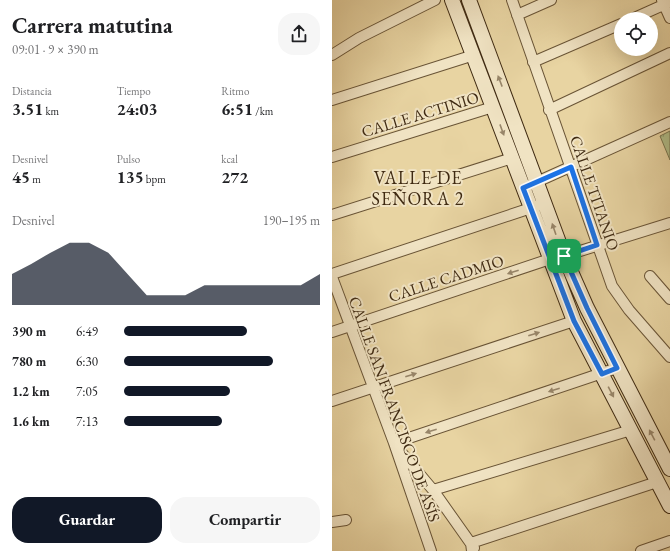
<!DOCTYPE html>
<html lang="es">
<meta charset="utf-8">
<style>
:root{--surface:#fff;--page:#f6f6f6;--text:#202124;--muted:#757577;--accent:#111827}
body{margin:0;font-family:"EB Garamond",serif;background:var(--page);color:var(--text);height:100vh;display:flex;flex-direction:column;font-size:15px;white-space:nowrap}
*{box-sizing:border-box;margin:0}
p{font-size:13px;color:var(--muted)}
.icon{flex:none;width:22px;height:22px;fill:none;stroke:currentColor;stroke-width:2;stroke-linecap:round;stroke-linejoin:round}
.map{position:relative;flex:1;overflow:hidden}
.side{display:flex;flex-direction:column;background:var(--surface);width:332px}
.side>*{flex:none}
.tools{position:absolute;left:282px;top:12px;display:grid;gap:8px}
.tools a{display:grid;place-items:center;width:44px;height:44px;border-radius:50%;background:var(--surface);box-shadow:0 4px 16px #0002;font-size:20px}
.pin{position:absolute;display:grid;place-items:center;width:34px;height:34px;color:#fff;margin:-17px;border-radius:8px;box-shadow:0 2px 6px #0006}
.round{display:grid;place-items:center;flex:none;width:42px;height:42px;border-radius:16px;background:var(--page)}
.head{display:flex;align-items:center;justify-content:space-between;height:68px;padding:0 12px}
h1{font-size:22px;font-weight:700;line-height:30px}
.stats{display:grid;grid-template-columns:repeat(3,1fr);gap:6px;height:68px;padding:4px 12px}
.stats div{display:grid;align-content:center}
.stats b{font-size:17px;font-weight:700}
.stats small{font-size:11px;font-weight:400}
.stats p{font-size:11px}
.chart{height:112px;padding:8px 12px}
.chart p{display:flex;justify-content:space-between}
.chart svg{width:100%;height:72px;margin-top:4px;fill:var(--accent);opacity:.7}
.cta{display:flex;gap:8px;margin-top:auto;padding:8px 12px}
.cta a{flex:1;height:46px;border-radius:16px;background:var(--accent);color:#fff;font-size:16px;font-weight:700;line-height:46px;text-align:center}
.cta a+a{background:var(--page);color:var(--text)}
ul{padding:0 12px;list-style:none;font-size:13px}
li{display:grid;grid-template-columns:64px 48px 1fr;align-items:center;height:30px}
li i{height:10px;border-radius:5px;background:var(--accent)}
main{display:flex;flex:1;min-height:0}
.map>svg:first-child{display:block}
.grass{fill:url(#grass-tufts);stroke:#78744e}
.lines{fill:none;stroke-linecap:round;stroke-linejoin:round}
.street-casing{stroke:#695436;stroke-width:12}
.secondary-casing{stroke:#3f2a12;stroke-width:16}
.street{stroke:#f0e3c3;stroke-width:10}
.secondary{stroke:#f0e3c3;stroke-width:14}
.oneway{fill:#98866a}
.route-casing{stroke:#fff;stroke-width:8}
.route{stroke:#1a73e8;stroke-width:5}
.labels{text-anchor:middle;stroke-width:4;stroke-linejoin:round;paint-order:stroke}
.street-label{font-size:16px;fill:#3f2a12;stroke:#f0e3c3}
.quarter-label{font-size:18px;letter-spacing:1px;fill:#3f2a12;stroke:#f0e3c3}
</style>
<main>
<section class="side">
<div class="head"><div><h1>Carrera matutina</h1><p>09:01 · 9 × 390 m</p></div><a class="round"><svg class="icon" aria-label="share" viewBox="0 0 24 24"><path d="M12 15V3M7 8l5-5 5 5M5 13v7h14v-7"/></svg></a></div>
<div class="stats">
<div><p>Distancia</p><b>3.51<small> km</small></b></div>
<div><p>Tiempo</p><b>24:03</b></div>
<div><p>Ritmo</p><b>6:51<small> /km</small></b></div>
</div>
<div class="stats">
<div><p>Desnivel</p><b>45<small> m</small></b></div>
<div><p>Pulso</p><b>135<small> bpm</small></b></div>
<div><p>kcal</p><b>272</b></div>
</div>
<div class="chart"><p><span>Desnivel</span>190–195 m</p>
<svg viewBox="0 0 160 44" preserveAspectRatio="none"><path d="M0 44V25L10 19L20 12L30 6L40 6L50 12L60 25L70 38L80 38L90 38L100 32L110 32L120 32L130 32L140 32L150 32L160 25V44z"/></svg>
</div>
<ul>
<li><b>390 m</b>6:49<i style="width:63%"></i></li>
<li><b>780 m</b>6:30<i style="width:76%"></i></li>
<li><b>1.2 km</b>7:05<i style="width:54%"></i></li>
<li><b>1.6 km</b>7:13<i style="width:50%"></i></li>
</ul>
<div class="cta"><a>Guardar</a><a>Compartir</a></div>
</section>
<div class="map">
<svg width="338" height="551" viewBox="0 0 338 551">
<defs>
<pattern id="grass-tufts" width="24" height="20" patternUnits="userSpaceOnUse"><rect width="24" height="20" fill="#b1be89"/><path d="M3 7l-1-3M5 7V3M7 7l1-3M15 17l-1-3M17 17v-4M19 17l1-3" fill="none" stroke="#919b6f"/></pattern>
</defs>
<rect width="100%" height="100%" fill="#e8d4a2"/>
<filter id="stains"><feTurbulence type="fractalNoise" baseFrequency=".005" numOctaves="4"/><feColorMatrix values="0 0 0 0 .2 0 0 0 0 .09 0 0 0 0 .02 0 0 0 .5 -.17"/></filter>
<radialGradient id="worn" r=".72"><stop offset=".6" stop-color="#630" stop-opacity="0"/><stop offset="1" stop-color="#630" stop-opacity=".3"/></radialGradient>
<!-- grass -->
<path class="grass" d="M 338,131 L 338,160 L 328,136 Z"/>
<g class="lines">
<!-- street casing -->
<g class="street-casing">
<path id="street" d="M 180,0 L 280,286 L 297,310 L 338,357
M 330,0 L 338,18
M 185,15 L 219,0
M 300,19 L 338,2
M 0,55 L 27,38 L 103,0
M 201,62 L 289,24
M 0,100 L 142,55
M 217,110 L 338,53
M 0,157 L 161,107
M 198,185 L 338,122
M 0,215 L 180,158
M 232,256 L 338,223
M 0,274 L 205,206
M 318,276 L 338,299
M 0,277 L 62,443 L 99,551
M 0,332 L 218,259
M 0,401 L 242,321
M 62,443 L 285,368
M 64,446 L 101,490 L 142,548
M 101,490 L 299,430
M 0,522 L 14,520
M 140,551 L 139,543 L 325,482
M 309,551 L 338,541"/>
</g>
<!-- secondary casing -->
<g class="secondary-casing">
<path id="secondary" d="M 120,0 L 242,321 L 338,506
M 137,0 L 232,256 L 255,308 L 338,469"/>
</g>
<!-- street -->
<use href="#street" class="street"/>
<!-- secondary -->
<use href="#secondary" class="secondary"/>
</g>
<!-- one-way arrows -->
<defs><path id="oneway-solid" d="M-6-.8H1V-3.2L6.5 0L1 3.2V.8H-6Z"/></defs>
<g class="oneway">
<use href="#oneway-solid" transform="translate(168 81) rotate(-111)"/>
<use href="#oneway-solid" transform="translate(170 130) rotate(70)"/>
<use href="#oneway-solid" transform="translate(222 229) rotate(-109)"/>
<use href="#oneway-solid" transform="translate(181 272) rotate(162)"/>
<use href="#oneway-solid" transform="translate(202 334) rotate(-18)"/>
<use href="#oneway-solid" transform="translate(79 375) rotate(-18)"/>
<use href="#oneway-solid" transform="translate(222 390) rotate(162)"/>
<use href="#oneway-solid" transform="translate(279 392) rotate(62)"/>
<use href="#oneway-solid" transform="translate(99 431) rotate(162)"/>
<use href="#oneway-solid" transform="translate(320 435) rotate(-118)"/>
</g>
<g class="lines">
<!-- route casing -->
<g class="route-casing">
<path id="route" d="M 239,167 L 265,245 L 232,256 L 255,308 L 285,368 L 270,374 L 242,321 L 191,188 Z"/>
</g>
<!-- route -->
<use href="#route" class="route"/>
</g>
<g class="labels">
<!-- street labels -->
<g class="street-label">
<text transform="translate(88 114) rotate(-17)" y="6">CALLE ACTINIO</text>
<text transform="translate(263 193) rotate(71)" y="6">CALLE TITANIO</text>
<text transform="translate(114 278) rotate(-18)" y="6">CALLE CADMIO</text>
<text transform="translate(63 409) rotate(70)" y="6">CALLE SAN FRANCISCO DE ASÍS</text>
</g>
<!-- quarter labels -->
<g class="quarter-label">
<text x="86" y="184">VALLE DE<tspan x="86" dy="21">SEÑORA 2</tspan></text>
</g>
</g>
<rect width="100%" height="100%" filter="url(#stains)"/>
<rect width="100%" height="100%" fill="url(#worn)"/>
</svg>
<div class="tools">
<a><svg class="icon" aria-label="locate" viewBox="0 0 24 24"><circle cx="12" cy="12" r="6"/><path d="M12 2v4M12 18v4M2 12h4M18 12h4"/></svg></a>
</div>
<div class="pin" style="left:232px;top:256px;background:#1e9e55"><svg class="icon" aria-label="arrive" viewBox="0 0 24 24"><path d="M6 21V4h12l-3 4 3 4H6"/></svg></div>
</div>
</main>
